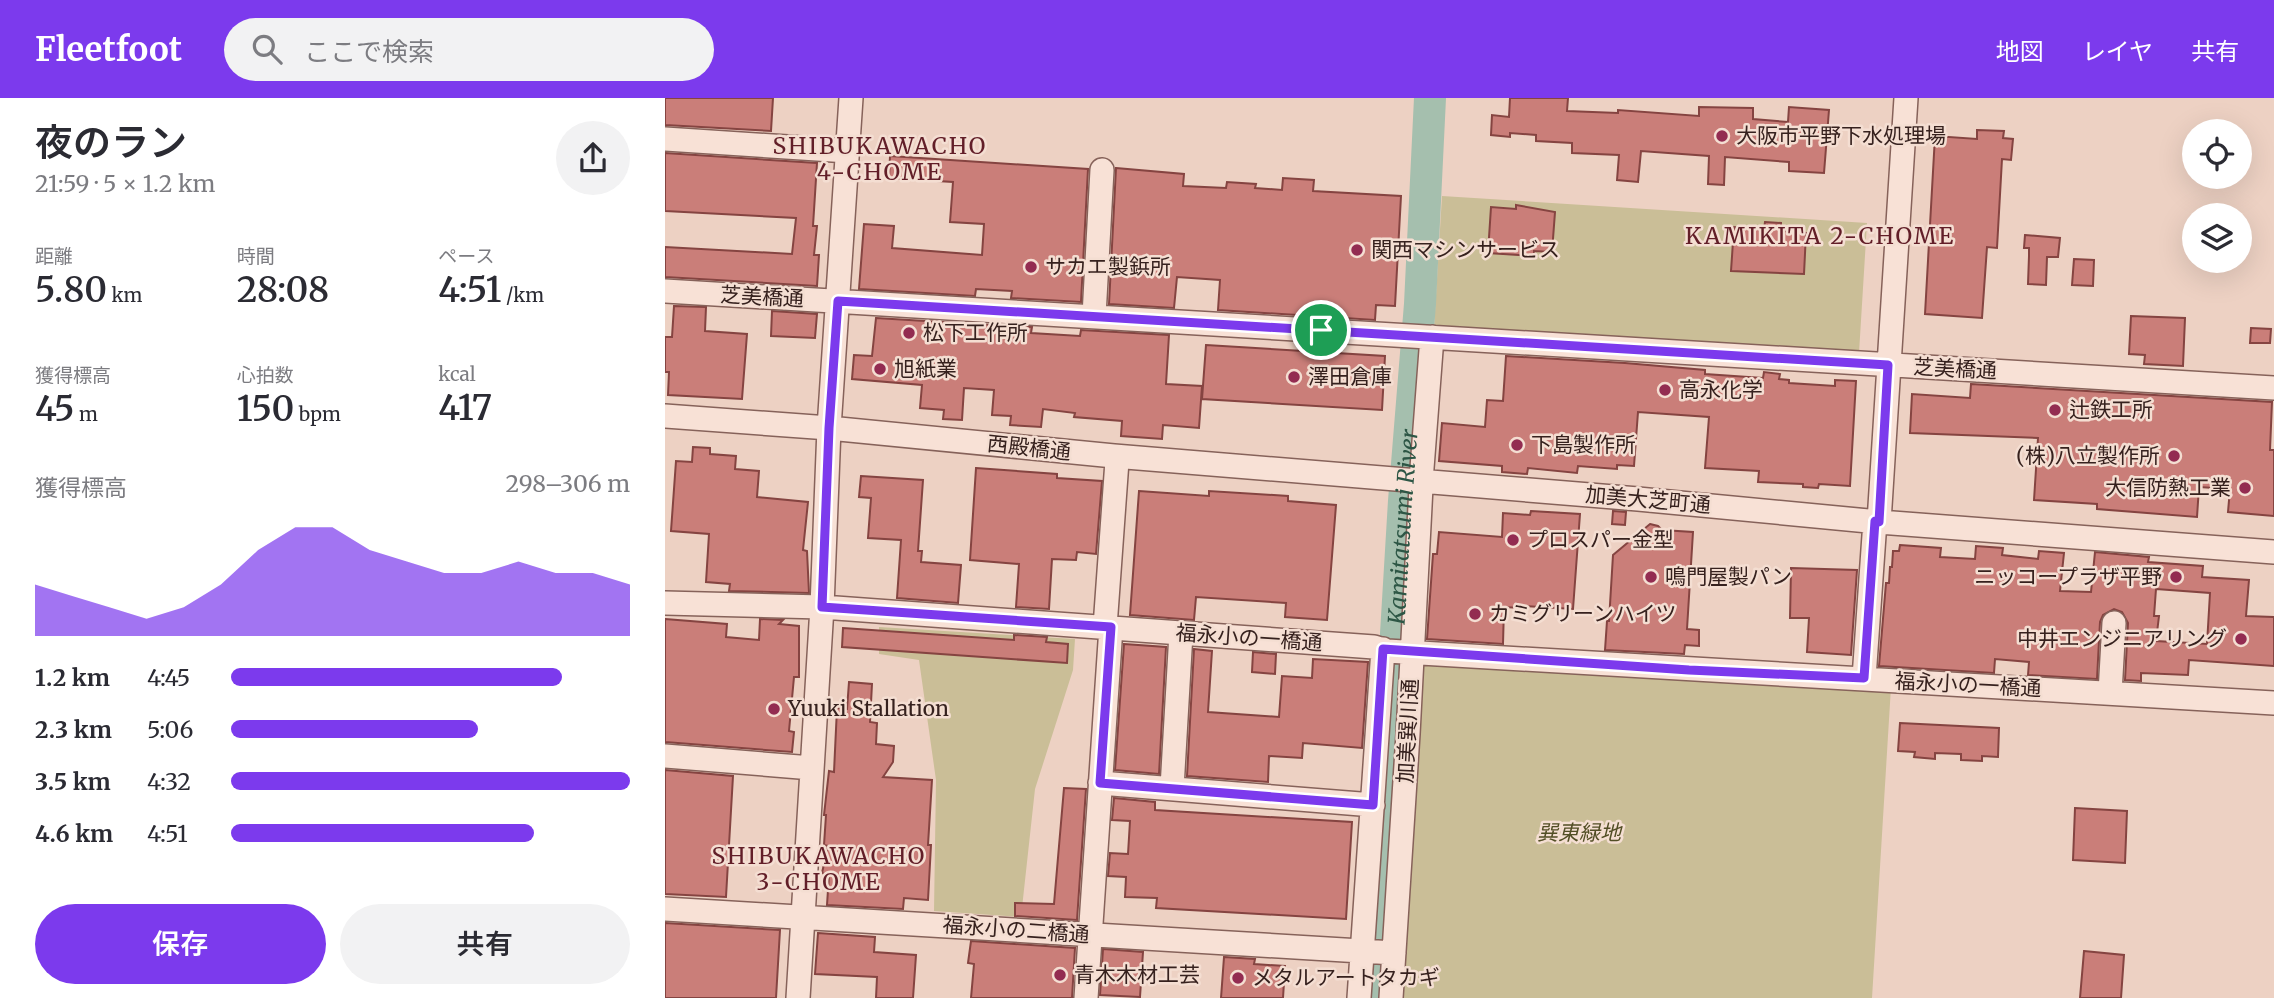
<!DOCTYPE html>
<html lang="ja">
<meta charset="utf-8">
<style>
:root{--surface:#fff;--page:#f2f2f3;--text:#2b2b33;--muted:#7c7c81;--accent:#7c3aed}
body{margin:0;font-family:Merriweather,"Noto Sans JP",serif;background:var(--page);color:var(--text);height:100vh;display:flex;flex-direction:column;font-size:26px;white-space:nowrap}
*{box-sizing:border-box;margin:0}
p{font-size:23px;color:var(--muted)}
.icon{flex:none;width:38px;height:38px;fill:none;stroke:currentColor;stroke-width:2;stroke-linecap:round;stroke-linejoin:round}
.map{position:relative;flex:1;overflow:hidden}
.details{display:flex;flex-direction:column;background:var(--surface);width:665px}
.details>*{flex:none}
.tools{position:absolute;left:1517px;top:21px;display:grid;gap:14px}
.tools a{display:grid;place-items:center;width:70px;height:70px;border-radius:50%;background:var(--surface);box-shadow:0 7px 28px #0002;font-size:35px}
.pin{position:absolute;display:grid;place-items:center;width:60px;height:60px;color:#fff;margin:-30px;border:4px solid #fff;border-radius:50%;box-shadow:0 2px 7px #0007}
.round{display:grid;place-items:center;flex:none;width:74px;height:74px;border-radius:37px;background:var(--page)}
.summary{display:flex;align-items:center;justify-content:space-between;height:119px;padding:0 35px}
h1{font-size:38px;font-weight:600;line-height:52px}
.figures{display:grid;grid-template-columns:repeat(3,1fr);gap:10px;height:119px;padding:7px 35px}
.figures div{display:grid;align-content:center}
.figures b{font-size:35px;font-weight:600}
.figures small{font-size:19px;font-weight:400}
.figures p{font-size:19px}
.chart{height:196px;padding:14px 35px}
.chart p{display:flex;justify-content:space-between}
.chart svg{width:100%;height:126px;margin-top:7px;fill:var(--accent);opacity:.7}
.primary-button{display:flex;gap:14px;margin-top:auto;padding:14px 35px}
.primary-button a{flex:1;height:80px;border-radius:42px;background:var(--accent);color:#fff;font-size:28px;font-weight:600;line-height:80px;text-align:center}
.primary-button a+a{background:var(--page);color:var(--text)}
ul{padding:0 35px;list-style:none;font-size:23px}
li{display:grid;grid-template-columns:112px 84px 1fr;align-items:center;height:52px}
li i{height:18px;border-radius:9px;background:var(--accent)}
header{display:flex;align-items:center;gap:42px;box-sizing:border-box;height:98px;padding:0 35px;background:var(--accent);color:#fff}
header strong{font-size:33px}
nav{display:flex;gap:38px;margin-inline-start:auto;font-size:24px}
.search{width:490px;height:63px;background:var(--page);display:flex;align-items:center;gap:18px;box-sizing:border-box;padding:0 24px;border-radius:38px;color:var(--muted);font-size:26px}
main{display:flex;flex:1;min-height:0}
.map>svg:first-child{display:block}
.green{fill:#cabe97}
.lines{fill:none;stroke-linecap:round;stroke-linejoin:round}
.river{stroke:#a5bfae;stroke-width:32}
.building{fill:#ca7e79;stroke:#854441;stroke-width:2;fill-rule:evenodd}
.minor-casing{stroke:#86625a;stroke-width:26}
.minor{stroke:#f8e1d6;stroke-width:23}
.route-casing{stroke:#fff;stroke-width:14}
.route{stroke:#7c3aed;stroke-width:9}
.poi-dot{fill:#932c51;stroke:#f4ded2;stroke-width:2.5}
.labels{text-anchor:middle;stroke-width:5;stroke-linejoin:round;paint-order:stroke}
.poi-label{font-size:21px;fill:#36211e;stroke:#f4ded2;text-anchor:start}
.street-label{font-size:21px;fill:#36211e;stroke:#f4ded2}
.park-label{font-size:21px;font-style:italic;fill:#524e25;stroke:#f4ded2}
.neighbourhood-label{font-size:23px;letter-spacing:2px;fill:#621e28;stroke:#f4ded2}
.water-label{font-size:23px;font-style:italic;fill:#2d5645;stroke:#f4ded2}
</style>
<header>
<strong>Fleetfoot</strong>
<div class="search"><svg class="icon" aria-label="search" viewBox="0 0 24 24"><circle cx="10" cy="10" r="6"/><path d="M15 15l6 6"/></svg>ここで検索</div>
<nav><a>地図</a><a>レイヤ</a><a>共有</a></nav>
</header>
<main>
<section class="details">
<div class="summary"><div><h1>夜のラン</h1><p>21:59 · 5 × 1.2 km</p></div><a class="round"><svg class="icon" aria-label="share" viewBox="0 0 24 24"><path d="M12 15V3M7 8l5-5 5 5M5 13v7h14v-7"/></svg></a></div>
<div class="figures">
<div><p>距離</p><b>5.80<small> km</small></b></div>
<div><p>時間</p><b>28:08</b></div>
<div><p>ペース</p><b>4:51<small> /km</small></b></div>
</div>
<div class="figures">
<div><p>獲得標高</p><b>45<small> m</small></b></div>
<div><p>心拍数</p><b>150<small> bpm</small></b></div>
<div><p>kcal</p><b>417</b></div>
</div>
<div class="chart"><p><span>獲得標高</span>298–306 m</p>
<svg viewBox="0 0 160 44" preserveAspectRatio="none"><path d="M0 44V26L10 30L20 34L30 38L40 34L50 26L60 14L70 6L80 6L90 14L100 18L110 22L120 22L130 18L140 22L150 22L160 26V44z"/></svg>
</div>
<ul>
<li><b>1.2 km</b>4:45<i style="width:83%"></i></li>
<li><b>2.3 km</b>5:06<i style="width:62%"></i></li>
<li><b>3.5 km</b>4:32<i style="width:100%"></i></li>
<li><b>4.6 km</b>4:51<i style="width:76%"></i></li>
</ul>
<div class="primary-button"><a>保存</a><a>共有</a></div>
</section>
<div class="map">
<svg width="1609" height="900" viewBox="0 0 1609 900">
<rect width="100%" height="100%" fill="#edd1c3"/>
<!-- green -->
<path class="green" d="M 777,98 L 1202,125 L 1194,255 L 769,231 Z
M 214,529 L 410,541 L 408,572 L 370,691 L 356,819 L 269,813 L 271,682 L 254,562 L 214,556 Z
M 759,564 L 1226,589 L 1207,900 L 738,900 Z"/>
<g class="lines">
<!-- river -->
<path class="river" id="s1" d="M 709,900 L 739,403 L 755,206 L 765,0"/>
</g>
<!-- building -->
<path class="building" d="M 0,0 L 108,0 L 106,33 L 0,27 Z
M 845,0 L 903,0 L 902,13 L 953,15 L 953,12 L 1034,18 L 1034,9 L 1088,10 L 1088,21 L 1123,24 L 1124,9 L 1164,12 L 1159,75 L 1124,73 L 1124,64 L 1060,59 L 1059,87 L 1043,86 L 1044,58 L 976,53 L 973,84 L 952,82 L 954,57 L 907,55 L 907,45 L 871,43 L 871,37 L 845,35 L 845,39 L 826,37 L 827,17 L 844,19 Z
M 1312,32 L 1339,33 L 1338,40 L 1348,41 L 1346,62 L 1337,61 L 1332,150 L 1322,149 L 1317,220 L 1260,216 L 1270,38 L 1312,41 Z
M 0,55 L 152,65 L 148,128 L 152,128 L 149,157 L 154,157 L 152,188 L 0,179 L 0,149 L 127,156 L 131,120 L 0,113 Z
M 225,58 L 423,71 L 416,204 L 346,200 L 347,193 L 311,191 L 310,198 L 194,191 L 199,126 L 229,128 L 227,150 L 317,157 L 319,126 L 285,124 L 288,84 L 224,80 Z
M 451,70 L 519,76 L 518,88 L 561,90 L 562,84 L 591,86 L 590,90 L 617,92 L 618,80 L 649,82 L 648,93 L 736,98 L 730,208 L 711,207 L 710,222 L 553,212 L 555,182 L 512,179 L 509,210 L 444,206 Z
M 851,107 L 890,114 L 887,154 L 869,153 L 869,158 L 823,155 L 826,109 L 851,111 Z
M 1100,124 L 1116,125 L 1116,133 L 1141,135 L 1139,176 L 1066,173 L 1069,129 L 1099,131 Z
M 1360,137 L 1395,140 L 1393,159 L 1382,159 L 1381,187 L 1363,186 L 1364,158 L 1364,150 L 1359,150 Z
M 1409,161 L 1429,162 L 1428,188 L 1407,187 Z
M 9,208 L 41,209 L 40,233 L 82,236 L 77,301 L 3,297 L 4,274 L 0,274 L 0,239 L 7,239 Z
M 107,213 L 152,216 L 150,240 L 106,238 Z
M 1466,218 L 1520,220 L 1518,268 L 1479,266 L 1480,257 L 1464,256 Z
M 211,220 L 326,227 L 352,231 L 352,228 L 367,229 L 366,235 L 415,238 L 416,232 L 504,237 L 501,286 L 537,288 L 534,330 L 498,327 L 497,341 L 456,338 L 457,323 L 409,319 L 410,315 L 378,311 L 376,329 L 345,327 L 346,318 L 327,317 L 329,292 L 299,290 L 297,322 L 278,321 L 279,312 L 255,310 L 257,287 L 187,281 L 189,257 L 207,258 Z
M 1586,230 L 1606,231 L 1605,245 L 1585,245 Z
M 541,247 L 720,258 L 717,312 L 537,301 Z
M 841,258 L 960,265 L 1040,272 L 1040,276 L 1098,280 L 1099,274 L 1115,276 L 1114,281 L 1124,282 L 1124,285 L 1170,288 L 1170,282 L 1191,283 L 1185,388 L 1154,386 L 1153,390 L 1138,389 L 1138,386 L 1093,384 L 1094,373 L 1040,370 L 1044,319 L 973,314 L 969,368 L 952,367 L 952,371 L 913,368 L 912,375 L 863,370 L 862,376 L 837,374 L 837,368 L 774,363 L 777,325 L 820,329 L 822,302 L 838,303 Z
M 1306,286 L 1607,304 L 1605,352 L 1609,352 L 1609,418 L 1563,414 L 1565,391 L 1534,389 L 1532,419 L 1432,411 L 1432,406 L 1369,402 L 1373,340 L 1245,335 L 1247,296 L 1305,300 Z
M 28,349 L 45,350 L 45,356 L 71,358 L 70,371 L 94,373 L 92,399 L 143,404 L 138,452 L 142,453 L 144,495 L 64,493 L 65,486 L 41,484 L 44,436 L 6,433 L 11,363 L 27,364 Z
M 311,370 L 392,376 L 392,380 L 437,383 L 431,456 L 412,454 L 411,462 L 387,461 L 384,511 L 351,509 L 354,466 L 305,462 Z
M 196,378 L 258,382 L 253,453 L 257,453 L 256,464 L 296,467 L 293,505 L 232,500 L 236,442 L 203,440 L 206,400 L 194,399 Z
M 474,393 L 544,398 L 544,393 L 623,398 L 623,403 L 671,407 L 662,522 L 620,519 L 621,505 L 531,499 L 529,522 L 465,517 Z
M 866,413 L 915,416 L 908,511 L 857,508 L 856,510 L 839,509 L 838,546 L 762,541 L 768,456 L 772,456 L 774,434 L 837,439 L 838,415 L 865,417 Z
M 948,413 L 961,414 L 960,427 L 947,426 Z
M 985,426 L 993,428 L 997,432 L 1028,434 L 1022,531 L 1034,532 L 1034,548 L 1020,547 L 1019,556 L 940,552 L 942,523 L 944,523 L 948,457 Z
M 1235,447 L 1276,450 L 1275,459 L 1310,461 L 1311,448 L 1338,450 L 1337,457 L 1373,461 L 1374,453 L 1399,455 L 1395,493 L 1426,494 L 1430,454 L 1484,459 L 1483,464 L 1538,468 L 1537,479 L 1584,482 L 1581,518 L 1609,519 L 1609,568 L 1524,562 L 1523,577 L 1476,575 L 1476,583 L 1460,582 L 1463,525 L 1457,514 L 1449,511 L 1438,517 L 1435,524 L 1432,581 L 1363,577 L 1364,564 L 1330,561 L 1329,575 L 1214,568 L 1221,485 L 1224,485 L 1225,469 L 1227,469 L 1228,453 L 1234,453 ZM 1491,491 L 1545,495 L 1542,546 L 1491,543 L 1494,518 L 1489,518 Z
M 1126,470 L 1192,472 L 1186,557 L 1142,554 L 1144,520 L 1125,520 Z
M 0,521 L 62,526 L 61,539 L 94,542 L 95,521 L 118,522 L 114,526 L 134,528 L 134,579 L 129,579 L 124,633 L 129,634 L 127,654 L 0,644 Z
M 178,530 L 349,542 L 349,537 L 382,539 L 381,544 L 403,546 L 402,565 L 177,549 Z
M 459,546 L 501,549 L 494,676 L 450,672 Z
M 529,551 L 547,553 L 543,614 L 614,619 L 617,578 L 647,580 L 648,561 L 703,564 L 697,650 L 638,645 L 637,660 L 604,658 L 603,684 L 522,678 Z
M 588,554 L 611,556 L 610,576 L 587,574 Z
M 184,584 L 207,586 L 205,624 L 212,625 L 211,646 L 229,648 L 228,664 L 218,679 L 267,682 L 263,747 L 266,747 L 263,802 L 239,800 L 238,811 L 162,807 L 164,777 L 157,775 L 163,748 L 159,747 L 161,717 L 159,717 L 164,673 L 169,674 L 172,610 L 182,611 Z
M 1235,625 L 1334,630 L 1333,659 L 1317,658 L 1317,663 L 1296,662 L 1296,656 L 1270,655 L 1270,661 L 1249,659 L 1250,654 L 1233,653 Z
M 0,672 L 68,678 L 61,799 L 0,796 Z
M 399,690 L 421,691 L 412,822 L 350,818 L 350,805 L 389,806 Z
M 449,700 L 490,704 L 490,712 L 687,724 L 681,821 L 491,810 L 492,800 L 460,799 L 461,779 L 443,778 L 445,755 L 463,756 L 465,723 L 447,722 Z
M 1410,710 L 1462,713 L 1460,765 L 1408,762 Z
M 0,825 L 115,832 L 111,900 L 0,900 Z
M 153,835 L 210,839 L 209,854 L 251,857 L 248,900 L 211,900 L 212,879 L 150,876 Z
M 306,843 L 410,850 L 407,900 L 306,900 L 309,866 L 303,865 Z
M 438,851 L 478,854 L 475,899 L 435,897 Z
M 1419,853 L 1459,857 L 1456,900 L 1415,900 Z
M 559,859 L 590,861 L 589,866 L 620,868 L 618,900 L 556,900 Z"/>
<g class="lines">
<!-- minor casing -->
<g class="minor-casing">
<path id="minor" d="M 0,41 L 183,53
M 0,193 L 1609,290
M 429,218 L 437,72
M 0,318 L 164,330 L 449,358 L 973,401 L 1214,424 L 1609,454
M 1214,424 L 1241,0
M 0,505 L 157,509 L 709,549 L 722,553 L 1609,605
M 440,529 L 452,363 L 449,358
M 1199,580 L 1210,423
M 1445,595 L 1449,525
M 0,658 L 147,670
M 435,685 L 708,707
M 507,690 L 516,535
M 0,811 L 729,855
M 133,900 L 157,509 L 164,330 L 186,0
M 421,900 L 446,529
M 694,900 L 718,551
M 726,900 L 743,636 L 757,370 L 767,239"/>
</g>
<!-- minor -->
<use href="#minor" class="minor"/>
</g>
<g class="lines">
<!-- route casing -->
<g class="route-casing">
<path id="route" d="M 173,203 L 1223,267 L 1214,424 L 1210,423 L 1199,580 L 1024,572 L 718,551 L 708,707 L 435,685 L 446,529 L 157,509 L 164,330 Z"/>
</g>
<!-- route -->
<use href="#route" class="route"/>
</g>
<!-- markers -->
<g class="poi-dot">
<circle cx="1057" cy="38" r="7"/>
<circle cx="692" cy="152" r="7"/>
<circle cx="366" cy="169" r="7"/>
<circle cx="244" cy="235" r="7"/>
<circle cx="215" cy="271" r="7"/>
<circle cx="629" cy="279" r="7"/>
<circle cx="1000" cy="292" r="7"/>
<circle cx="1390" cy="312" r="7"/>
<circle cx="852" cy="347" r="7"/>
<circle cx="1509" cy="358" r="7"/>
<circle cx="1580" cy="390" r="7"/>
<circle cx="848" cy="442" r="7"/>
<circle cx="986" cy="479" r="7"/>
<circle cx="1511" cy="479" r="7"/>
<circle cx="810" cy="516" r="7"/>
<circle cx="1576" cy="541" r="7"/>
<circle cx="109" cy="611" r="7"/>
<circle cx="395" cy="877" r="7"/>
<circle cx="573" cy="880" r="7"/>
</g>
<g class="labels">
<!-- poi labels -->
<g class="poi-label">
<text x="1071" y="45">大阪市平野下水処理場</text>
<text x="706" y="159">関西マシンサービス</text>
<text x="380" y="176">サカエ製鋲所</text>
<text x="258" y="242">松下工作所</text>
<text x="229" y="278">旭紙業</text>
<text x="643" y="286">澤田倉庫</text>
<text x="1014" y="299">高永化学</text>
<text x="1404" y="319">辻鉄工所</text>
<text x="866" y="354">下島製作所</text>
<text x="1495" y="365" text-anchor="end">(株)八立製作所</text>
<text x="1566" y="397" text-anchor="end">大信防熱工業</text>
<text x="862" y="449">プロスパー金型</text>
<text x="1000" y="486">鳴門屋製パン</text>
<text x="1497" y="486" text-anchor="end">ニッコープラザ平野</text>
<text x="824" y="523">カミグリーンハイツ</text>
<text x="1562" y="548" text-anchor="end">中井エンジニアリング</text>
<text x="123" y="618">Yuuki Stallation</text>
<text x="409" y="884">青木木材工芸</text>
<text x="587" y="887">メタルアートタカギ</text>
</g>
<!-- street labels -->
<g class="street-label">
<text transform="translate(97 199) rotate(3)" y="7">芝美橋通</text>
<text transform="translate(1290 271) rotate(3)" y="7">芝美橋通</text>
<text transform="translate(364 350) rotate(6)" y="7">西殿橋通</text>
<text transform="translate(983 402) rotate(5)" y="7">加美大芝町通</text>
<text transform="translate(584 540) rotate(4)" y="7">福永小の一橋通</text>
<text transform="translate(1303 587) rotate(3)" y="7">福永小の一橋通</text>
<text transform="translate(743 633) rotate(-87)" y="7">加美巽川通</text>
<text transform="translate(351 832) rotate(4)" y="7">福永小の二橋通</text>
</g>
<!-- park labels -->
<g class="park-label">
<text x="914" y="742">巽東緑地</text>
</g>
<!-- neighbourhood labels -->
<g class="neighbourhood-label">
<text x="215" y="56">SHIBUKAWACHO<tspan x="215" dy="26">4-CHOME</tspan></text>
<text x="1155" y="146">KAMIKITA 2-CHOME</text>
<text x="154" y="766">SHIBUKAWACHO<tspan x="154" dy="26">3-CHOME</tspan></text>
</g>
<!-- water labels -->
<g class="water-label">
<text dy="8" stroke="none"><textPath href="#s1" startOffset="472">Kamitatsumi River</textPath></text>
</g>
</g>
</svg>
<div class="tools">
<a><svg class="icon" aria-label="locate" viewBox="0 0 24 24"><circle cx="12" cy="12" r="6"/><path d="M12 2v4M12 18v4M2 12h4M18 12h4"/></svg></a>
<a><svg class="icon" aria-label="layers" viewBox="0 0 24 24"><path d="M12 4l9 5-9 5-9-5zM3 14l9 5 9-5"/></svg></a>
</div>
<div class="pin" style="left:656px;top:232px;background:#1e9e55"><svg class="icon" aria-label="arrive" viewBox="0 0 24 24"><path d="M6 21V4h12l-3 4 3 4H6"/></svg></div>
</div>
</main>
